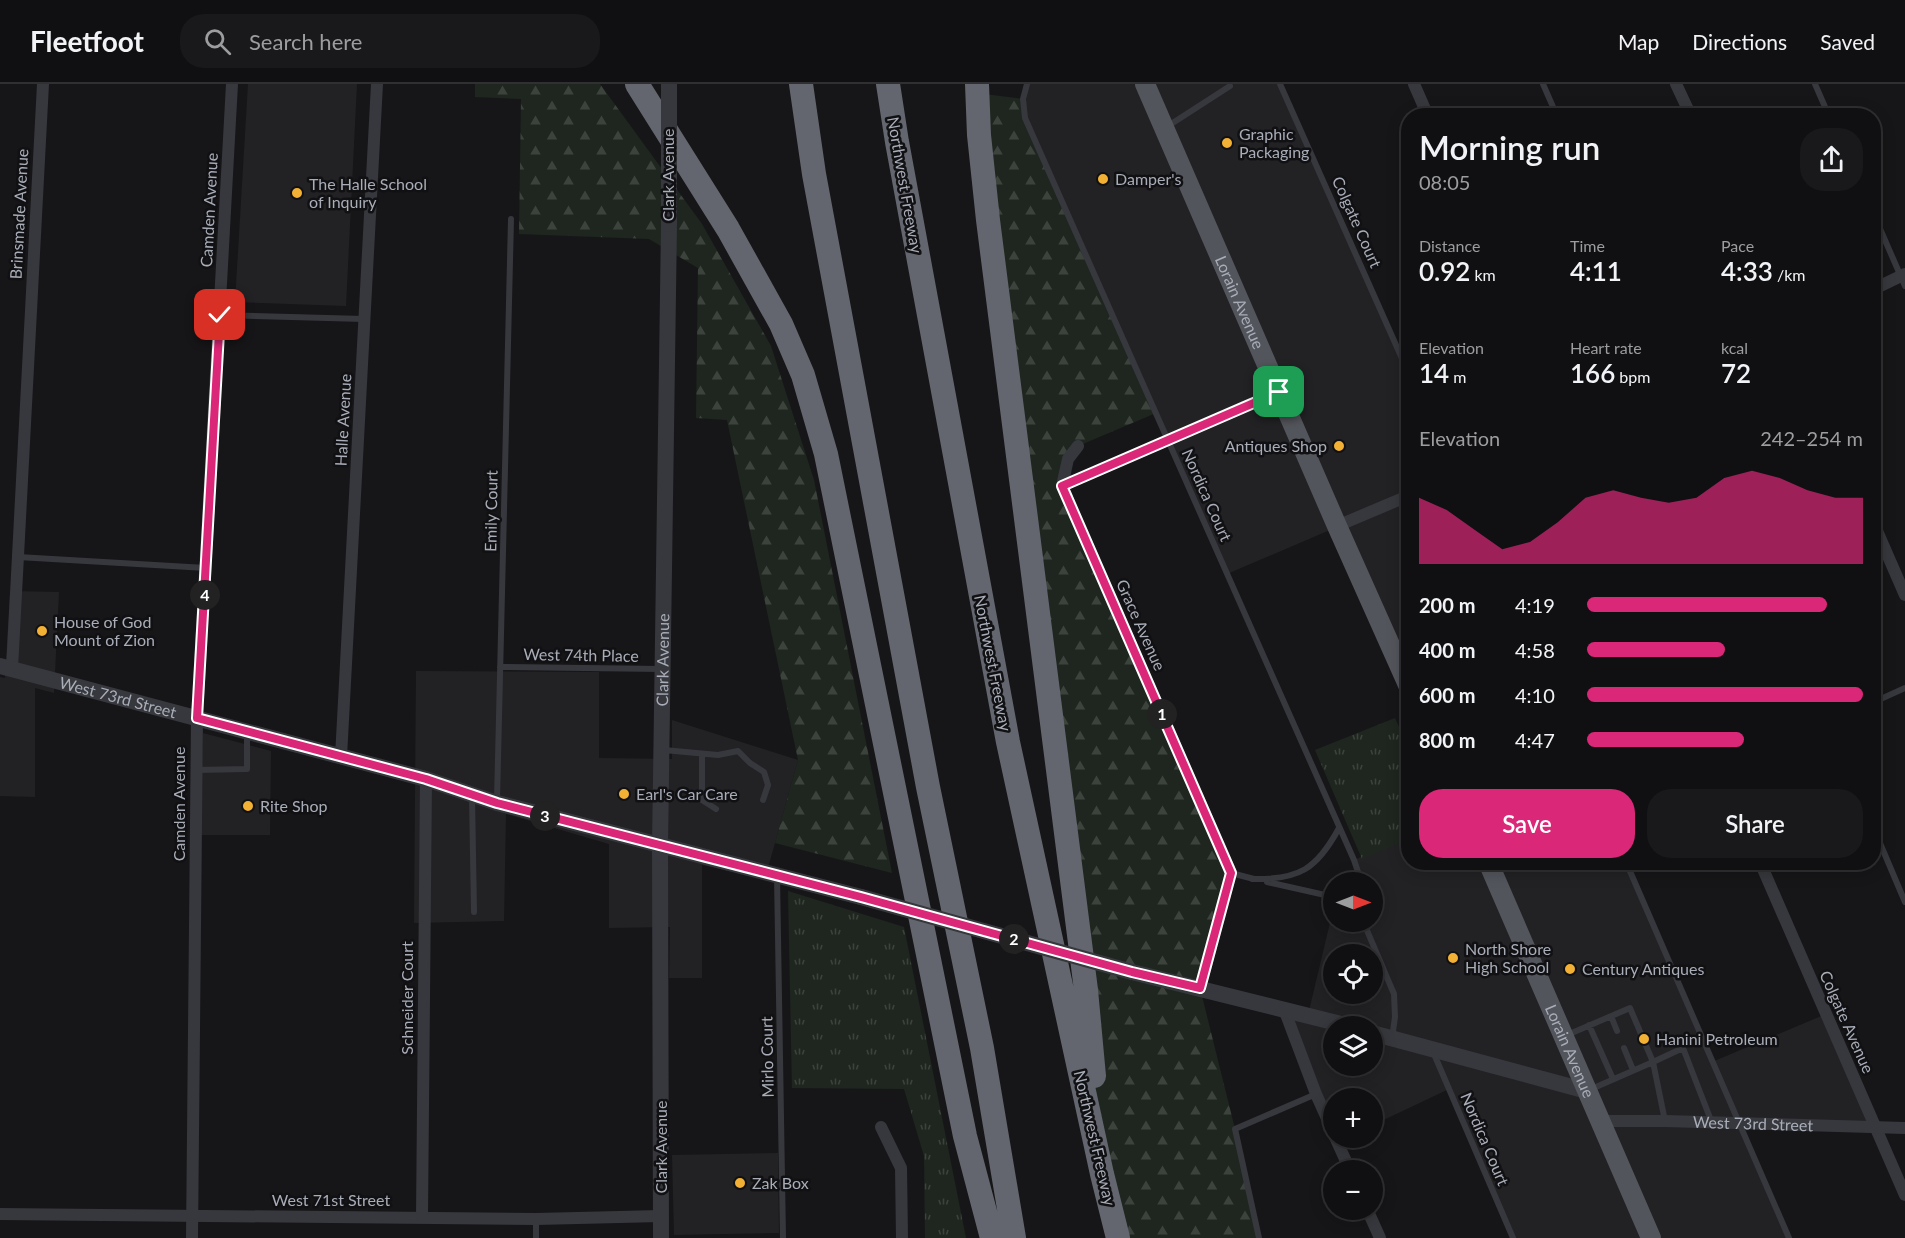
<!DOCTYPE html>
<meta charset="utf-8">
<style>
:root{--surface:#101012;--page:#19191b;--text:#f1f3f6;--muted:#9c9d9f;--line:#303032;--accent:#db2777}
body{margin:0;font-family:Lato,sans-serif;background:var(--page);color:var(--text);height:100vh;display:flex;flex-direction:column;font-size:22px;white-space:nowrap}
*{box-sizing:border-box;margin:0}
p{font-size:20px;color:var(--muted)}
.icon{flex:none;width:33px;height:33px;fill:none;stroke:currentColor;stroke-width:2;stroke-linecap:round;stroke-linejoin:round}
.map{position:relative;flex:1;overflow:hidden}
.panel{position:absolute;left:1401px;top:24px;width:480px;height:762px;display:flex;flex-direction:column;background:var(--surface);border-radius:24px;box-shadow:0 3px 15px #0003,0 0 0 2px var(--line)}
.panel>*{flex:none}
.needle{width:39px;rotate:90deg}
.tools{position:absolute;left:1323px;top:788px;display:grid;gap:12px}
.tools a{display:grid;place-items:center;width:60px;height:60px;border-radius:50%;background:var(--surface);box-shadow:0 3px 15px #0003,0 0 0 2px var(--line);font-size:30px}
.pin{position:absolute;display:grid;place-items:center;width:51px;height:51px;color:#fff;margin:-26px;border-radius:12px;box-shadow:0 3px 9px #0006}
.km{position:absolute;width:30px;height:30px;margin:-15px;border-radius:50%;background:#222;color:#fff;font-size:16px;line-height:30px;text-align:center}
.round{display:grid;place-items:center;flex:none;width:63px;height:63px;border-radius:24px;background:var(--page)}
.head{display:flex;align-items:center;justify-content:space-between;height:102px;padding:0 18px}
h1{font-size:33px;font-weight:600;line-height:45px}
.metrics{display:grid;grid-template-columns:repeat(3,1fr);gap:9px;height:102px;padding:6px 18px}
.metrics div{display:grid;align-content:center}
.metrics b{font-size:26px;font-weight:600}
.metrics small{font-size:16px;font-weight:400}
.metrics p{font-size:16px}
.chart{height:168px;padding:12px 18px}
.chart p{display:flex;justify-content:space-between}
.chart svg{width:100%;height:108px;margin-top:6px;fill:var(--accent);opacity:.7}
.action{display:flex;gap:12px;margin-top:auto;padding:12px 18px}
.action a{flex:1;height:69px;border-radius:24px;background:var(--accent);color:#fff;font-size:24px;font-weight:600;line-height:69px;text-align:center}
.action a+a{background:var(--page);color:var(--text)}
ul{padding:0 18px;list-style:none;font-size:20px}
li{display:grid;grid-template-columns:96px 72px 1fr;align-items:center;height:45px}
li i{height:15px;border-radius:8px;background:var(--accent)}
header{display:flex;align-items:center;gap:36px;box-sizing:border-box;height:84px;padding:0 30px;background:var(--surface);border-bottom:2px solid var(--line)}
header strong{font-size:28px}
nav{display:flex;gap:33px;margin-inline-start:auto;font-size:21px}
.search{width:420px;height:54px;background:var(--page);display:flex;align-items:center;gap:15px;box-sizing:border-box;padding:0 21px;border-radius:24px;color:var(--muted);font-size:22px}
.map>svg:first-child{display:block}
.built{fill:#222225;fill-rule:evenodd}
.grass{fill:url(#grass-tufts)}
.forest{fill:url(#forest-firs)}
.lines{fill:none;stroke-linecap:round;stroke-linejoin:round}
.service{stroke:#37383d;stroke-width:6}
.minor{stroke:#37383d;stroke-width:12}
.tertiary{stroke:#37383d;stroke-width:16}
.primary{stroke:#53555c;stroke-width:20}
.motorway{stroke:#63666e;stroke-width:24}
.tertiary-bridge{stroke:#37383d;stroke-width:16}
.route-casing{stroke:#fff;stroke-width:12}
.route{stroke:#db2777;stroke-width:8}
.poi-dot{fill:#f2b134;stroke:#111113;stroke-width:2}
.labels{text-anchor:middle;stroke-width:5;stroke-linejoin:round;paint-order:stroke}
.poi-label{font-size:16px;fill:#a8adb8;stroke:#111113;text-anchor:start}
.street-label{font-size:16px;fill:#a8adb8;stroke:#111113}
</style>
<header>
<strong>Fleetfoot</strong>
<div class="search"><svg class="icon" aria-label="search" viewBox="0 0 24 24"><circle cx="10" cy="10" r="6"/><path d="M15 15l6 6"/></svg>Search here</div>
<nav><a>Map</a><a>Directions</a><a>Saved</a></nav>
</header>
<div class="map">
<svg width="1905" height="1154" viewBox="0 0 1905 1154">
<defs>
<pattern id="grass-tufts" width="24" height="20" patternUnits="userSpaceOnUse" patternTransform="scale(1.5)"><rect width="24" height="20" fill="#1e261f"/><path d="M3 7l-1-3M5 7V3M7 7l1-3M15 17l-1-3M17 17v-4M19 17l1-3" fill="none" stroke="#3c433d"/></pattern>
<pattern id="forest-firs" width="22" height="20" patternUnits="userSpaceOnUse" patternTransform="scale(1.5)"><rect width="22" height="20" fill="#1e261f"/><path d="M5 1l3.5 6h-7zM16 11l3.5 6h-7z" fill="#3c433d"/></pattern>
</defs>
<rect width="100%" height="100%" fill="#161618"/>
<!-- built -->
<path class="built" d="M 248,0 L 357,0 L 346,222 L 235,218 Z
M 1027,0 L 1280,0 L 1408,288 L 1408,601 L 1337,443 L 1227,490 L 1025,34 Z
M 10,507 L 59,508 L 54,609 L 35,604 L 35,713 L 0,712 L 0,593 L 5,594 Z
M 416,587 L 599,588 L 599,674 L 672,675 L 672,636 L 798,676 L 765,795 L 702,781 L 702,894 L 669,894 L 670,843 L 609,844 L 609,760 L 506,730 L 504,837 L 414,839 Z
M 203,649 L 271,667 L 270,751 L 200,751 Z
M 1408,753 L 1408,778 L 1626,779 L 1712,978 L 1826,930 L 1875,1043 L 1739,1040 L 1789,1154 L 1513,1154 L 1449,1005 L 1373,1041 L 1372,1014 L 1334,1014 L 1333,1050 L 1284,925 L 1308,931 L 1333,826 L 1334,837 L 1372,837 L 1372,798 L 1359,798 L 1354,776 ZM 1334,870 L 1372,870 L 1372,909 L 1334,909 ZM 1334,942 L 1372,942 L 1372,981 L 1334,981 Z
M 778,1069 L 779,1149 L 674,1151 L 672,1071 Z"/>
<!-- grass -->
<path class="grass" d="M 1395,634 L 1408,663 L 1408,755 L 1362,775 L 1315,666 Z
M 788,807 L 904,843 L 966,1154 L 925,1154 L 924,1072 L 904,1005 L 792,1004 Z"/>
<!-- forest -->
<path class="forest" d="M 475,0 L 600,0 L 702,140 L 771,262 L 814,396 L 892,789 L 775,759 L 798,676 L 727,336 L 696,334 L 698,184 L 649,155 L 519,150 L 521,15 L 475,13 Z
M 976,9 L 1023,15 L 1025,34 L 1156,329 L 1078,362 L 1062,402 L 1231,789 L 1200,904 L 1235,1045 L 1259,1154 L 1118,1154 L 1102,1090 Z"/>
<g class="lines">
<!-- service -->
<path class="service" d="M 1027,0 L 1023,15 L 1025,34 L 1354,776 L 1359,791 L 1359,798
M 1280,0 L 1408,288
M 1543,0 L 1557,32
M 1815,0 L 1829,32
M 1168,42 L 1230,2
M 1874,131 L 1905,202
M 220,231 L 364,235
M 1062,402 L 1276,309
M 18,473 L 206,484
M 500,583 L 661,585
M 1874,618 L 1905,604
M 664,666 L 718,671 L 738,667 L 750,679 L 764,688 L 768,701 L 763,716
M 702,670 L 702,716 L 716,725
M 196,686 L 247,685 L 247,649
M 472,712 L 474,828
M 497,716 L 511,135
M 1874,745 L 1905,818
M 1626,778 L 1789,1154
M 1231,789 L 1254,795
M 777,792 L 783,1154
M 1252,795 C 1299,796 1317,785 1339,744
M 1267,798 L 1334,813
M 1363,837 L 1394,910 L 1395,933 L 1392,954
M 1611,932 L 1617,947
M 1589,941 L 1613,995
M 1567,951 L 1630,924 L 1653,978 L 1589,1006
M 1624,964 L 1633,986
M 1434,970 L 1513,1154
M 1665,1037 L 1653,978 L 1683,964 L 1712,1039
M 536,1135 L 536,1154
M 1259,1154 L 1235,1045 L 1316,1010"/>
<!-- minor -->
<g class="minor">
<path d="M 1414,0 L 1428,32"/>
<path d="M 1676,0 L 1691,32"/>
<path d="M 1874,205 L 1905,190"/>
<path d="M 1078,362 L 1068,375 L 1062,402 L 1231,789 L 1200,904"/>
<path d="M 1874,440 L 1905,511"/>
<path d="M 1337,442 L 1408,412"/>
<path d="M 12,585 L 43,0"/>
<path d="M 341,673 L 377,0"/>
<path d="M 1760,778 L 1905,1111"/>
<path d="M 1284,925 L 1316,1010 L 1334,1050"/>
<path id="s1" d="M 1601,1037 L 1665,1037 L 1905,1044"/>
<path d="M 881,1043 L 901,1084 L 902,1154"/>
<path d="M 1335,1053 L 1350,1086"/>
<path d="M 1367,1125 L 1380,1154"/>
<path d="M 0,1130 L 536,1135 L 661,1132"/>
<path d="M 422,1133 L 426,695"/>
<path d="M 192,1154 L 197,634 L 232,0"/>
</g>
<!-- tertiary -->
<g class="tertiary">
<path id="s2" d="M 0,582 L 426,695 L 497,719 L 861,813"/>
<path d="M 1132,888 L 1349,942"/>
<path d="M 1372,949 L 1587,1007"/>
<path id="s3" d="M 661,1154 L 660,762 L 669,140"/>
</g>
<!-- primary -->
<g class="primary">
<path id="s4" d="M 1145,0 L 1337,442 L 1408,601"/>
<path id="s5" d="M 1488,778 L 1651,1154"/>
</g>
<!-- motorway -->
<path class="motorway" d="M 637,0 L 728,145 L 781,240 L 803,291 L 826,370 L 965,1052 L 992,1154
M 801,0 L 814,90 L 928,703 L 982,964 L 1014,1154
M 888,0 L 897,58 L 1008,658 L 1102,1090 L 1118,1154
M 977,0 L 979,51 L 988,136 L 1086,906 L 1094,992"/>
<!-- tertiary-bridge -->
<path class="tertiary-bridge" d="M 669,0 L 669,140
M 861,813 L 1132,888"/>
</g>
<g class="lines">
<!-- route casing -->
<g class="route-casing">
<path id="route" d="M 220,231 L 197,634 L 426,695 L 497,719 L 861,813 L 1132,888 L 1200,904 L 1231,789 L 1062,402 L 1279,308"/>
</g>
<!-- route -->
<use href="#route" class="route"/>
</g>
<!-- markers -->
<g class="poi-dot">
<circle cx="1227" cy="59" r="6"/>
<circle cx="1103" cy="95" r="6"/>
<circle cx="297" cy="109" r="6"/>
<circle cx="1339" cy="362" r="6"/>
<circle cx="42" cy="547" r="6"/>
<circle cx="624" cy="710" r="6"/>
<circle cx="248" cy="722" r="6"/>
<circle cx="1453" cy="874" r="6"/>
<circle cx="1570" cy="885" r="6"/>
<circle cx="1644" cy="955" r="6"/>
<circle cx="740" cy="1099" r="6"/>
</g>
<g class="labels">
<!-- poi labels -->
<g class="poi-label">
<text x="1239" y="56">Graphic<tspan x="1239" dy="18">Packaging</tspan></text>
<text x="1115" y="101">Damper's</text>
<text x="309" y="106">The Halle School<tspan x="309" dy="18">of Inquiry</tspan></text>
<text x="1327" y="368" text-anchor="end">Antiques Shop</text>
<text x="54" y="544">House of God<tspan x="54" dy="18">Mount of Zion</tspan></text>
<text x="636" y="716">Earl's Car Care</text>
<text x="260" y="728">Rite Shop</text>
<text x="1465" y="871">North Shore<tspan x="1465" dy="18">High School</tspan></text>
<text x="1582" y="891">Century Antiques</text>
<text x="1656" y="961">Hanini Petroleum</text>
<text x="752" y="1105">Zak Box</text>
</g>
<!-- street labels -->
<g class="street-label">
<text transform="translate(668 91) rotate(-90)" y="6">Clark Avenue</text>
<text transform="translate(905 101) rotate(80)" y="6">Northwest Freeway</text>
<text transform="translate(209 126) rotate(-87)" y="6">Camden Avenue</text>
<text transform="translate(19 130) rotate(-87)" y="6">Brinsmade Avenue</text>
<text transform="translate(1357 138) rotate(66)" y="6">Colgate Court</text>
<text dy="6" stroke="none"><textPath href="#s4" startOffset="238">Lorain Avenue</textPath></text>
<text transform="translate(343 336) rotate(-87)" y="6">Halle Avenue</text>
<text transform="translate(1207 411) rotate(66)" y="6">Nordica Court</text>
<text transform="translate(491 427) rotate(-89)" y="6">Emily Court</text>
<text transform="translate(1141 541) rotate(66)" y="6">Grace Avenue</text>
<text transform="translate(581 571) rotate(1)" y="6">West 74th Place</text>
<text dy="6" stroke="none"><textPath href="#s3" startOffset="578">Clark Avenue</textPath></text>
<text transform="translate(993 579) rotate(79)" y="6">Northwest Freeway</text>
<text dy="6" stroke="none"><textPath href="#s2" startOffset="122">West 73rd Street</textPath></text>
<text transform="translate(179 720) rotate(-90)" y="6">Camden Avenue</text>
<text transform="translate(407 914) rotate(-90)" y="6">Schneider Court</text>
<text transform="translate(1847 938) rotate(66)" y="6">Colgate Avenue</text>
<text dy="6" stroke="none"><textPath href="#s5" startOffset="206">Lorain Avenue</textPath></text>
<text transform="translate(767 973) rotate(-91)" y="6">Mirlo Court</text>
<text dy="6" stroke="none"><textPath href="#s1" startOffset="152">West 73rd Street</textPath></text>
<text transform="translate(1095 1054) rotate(77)" y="6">Northwest Freeway</text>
<text transform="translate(1485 1055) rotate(67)" y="6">Nordica Court</text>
<text transform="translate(661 1063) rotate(-90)" y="6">Clark Avenue</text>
<text x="331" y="1122">West 71st Street</text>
</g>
</g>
</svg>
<div class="tools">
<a><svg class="needle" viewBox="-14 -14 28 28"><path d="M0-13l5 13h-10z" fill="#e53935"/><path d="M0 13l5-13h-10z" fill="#9c9d9f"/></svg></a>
<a><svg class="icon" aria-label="locate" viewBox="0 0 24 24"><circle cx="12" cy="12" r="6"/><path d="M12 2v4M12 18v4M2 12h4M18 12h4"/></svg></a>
<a><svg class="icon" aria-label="layers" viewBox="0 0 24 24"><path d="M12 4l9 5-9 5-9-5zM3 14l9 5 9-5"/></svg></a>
<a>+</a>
<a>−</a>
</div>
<div class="pin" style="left:1279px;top:308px;background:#1e9e55"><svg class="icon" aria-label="arrive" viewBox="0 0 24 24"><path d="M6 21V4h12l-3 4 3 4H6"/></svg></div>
<div class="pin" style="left:220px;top:231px;background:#d93025"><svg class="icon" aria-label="check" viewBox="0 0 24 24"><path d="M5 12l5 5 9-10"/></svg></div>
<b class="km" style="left:1162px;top:630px">1</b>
<b class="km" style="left:1014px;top:855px">2</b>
<b class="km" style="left:545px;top:732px">3</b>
<b class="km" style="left:205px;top:511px">4</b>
<section class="panel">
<div class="head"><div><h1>Morning run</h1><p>08:05</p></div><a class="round"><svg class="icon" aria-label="share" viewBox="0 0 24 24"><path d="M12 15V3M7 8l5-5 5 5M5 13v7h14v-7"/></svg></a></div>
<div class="metrics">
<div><p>Distance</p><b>0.92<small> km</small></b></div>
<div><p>Time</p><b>4:11</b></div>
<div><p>Pace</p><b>4:33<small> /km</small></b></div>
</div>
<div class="metrics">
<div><p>Elevation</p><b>14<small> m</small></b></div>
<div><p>Heart rate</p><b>166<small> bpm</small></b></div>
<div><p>kcal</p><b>72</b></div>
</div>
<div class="chart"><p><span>Elevation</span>242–254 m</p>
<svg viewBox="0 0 160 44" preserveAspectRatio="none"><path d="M0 44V17L10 22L20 30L30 38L40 35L50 27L60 17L70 14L80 17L90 19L100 17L110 9L120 6L130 9L140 14L150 17L160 17V44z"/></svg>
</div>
<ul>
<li><b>200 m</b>4:19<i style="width:87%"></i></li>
<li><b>400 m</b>4:58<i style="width:50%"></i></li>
<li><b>600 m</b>4:10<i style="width:100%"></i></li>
<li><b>800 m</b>4:47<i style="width:57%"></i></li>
</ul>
<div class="action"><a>Save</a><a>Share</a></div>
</section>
</div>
